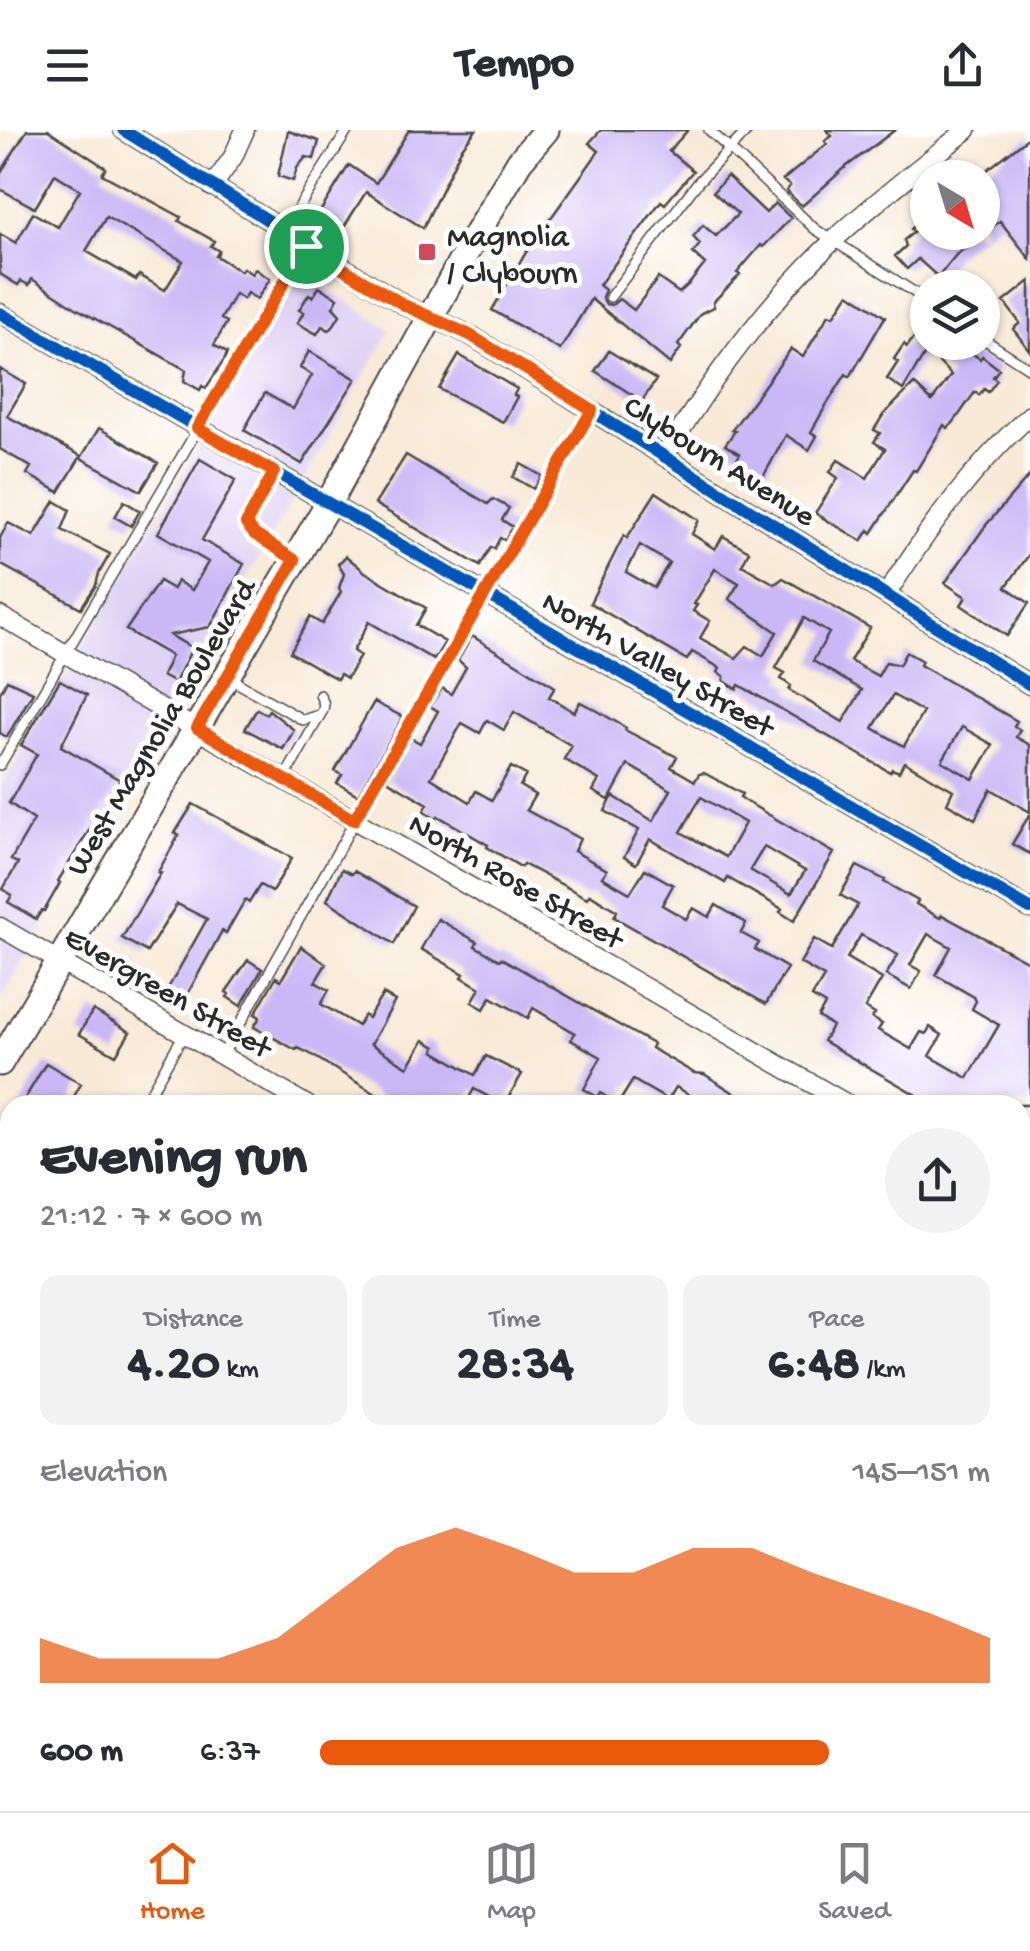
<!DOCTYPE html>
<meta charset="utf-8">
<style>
:root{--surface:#fff;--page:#f2f2f3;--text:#2b2b33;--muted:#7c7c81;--line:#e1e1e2;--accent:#ea580c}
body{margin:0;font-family:"Gochi Hand",sans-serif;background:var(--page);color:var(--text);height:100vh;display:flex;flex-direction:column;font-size:38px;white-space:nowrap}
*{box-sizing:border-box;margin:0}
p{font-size:32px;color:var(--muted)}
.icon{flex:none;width:55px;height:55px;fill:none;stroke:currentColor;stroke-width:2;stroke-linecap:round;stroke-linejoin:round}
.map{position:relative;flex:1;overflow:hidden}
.details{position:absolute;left:0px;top:965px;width:1030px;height:718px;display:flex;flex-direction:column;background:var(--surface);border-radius:30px 30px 0 0;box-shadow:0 2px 8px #0004}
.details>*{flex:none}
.needle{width:65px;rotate:142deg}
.fabs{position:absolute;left:910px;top:30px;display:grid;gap:20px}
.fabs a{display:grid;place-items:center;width:90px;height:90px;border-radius:50%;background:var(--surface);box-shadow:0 2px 8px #0004;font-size:50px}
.pin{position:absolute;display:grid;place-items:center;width:85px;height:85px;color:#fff;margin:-42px;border:5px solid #fff;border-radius:50%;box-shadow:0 2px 10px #0007}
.round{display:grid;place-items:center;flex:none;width:105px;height:105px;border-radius:52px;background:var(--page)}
.summary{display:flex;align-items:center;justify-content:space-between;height:170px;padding:0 40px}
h1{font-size:55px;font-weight:700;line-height:75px}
.figures{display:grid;grid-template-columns:repeat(3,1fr);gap:15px;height:170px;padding:10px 40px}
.figures div{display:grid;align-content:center;border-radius:20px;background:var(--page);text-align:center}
.figures b{font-size:50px;font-weight:700}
.figures small{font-size:28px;font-weight:400}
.figures p{font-size:28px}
.chart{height:280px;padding:20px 40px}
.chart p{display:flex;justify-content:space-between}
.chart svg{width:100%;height:180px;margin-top:10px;fill:var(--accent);opacity:.7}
ul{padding:0 40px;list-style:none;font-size:32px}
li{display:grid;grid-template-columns:160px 120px 1fr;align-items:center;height:75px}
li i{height:25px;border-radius:12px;background:var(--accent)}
header{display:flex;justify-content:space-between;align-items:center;height:130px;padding:0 40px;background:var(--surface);font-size:45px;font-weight:700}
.menu{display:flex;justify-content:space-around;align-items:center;height:140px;border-top:2px solid var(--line);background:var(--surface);font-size:28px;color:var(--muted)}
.menu a{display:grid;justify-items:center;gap:5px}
.menu .active{color:var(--accent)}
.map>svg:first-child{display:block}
.built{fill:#e0d4f4}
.green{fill:#a7d37f;stroke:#697f55;stroke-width:2.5}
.building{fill:#c9b7f6;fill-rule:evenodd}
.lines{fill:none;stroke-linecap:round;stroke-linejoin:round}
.lane-casing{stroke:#4a4845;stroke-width:12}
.street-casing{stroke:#4a4845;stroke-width:21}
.secondary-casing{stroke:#4a4845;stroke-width:29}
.lane{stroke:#fff;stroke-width:9}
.street{stroke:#fff;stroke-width:18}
.secondary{stroke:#fff;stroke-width:25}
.cycleway-casing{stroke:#fff;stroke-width:19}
.cycleway{stroke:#0057b8;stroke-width:12}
.route-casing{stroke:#fff;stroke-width:20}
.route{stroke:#ea580c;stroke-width:12}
.poi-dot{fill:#d1495b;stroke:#fff;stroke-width:4}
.labels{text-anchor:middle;stroke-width:10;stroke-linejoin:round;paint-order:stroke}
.poi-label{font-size:32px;fill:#2b2b2b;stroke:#fff;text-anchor:start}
.street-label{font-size:32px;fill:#2b2b2b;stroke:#fff}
</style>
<header><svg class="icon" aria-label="menu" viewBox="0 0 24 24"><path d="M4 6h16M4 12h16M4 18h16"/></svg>Tempo<svg class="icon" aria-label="share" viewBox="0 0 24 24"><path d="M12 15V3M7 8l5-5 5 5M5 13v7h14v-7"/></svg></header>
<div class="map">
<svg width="1030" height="1681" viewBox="0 0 1030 1681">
<rect width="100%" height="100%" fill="#fff"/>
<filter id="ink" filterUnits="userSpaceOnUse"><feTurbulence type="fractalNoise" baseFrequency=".01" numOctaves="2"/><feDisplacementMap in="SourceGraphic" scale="20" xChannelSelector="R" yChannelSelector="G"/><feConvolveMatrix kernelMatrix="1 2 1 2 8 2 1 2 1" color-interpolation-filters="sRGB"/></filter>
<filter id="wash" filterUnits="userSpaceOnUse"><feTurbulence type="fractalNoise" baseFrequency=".0048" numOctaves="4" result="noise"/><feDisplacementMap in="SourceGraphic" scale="40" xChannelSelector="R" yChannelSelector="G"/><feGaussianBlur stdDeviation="2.25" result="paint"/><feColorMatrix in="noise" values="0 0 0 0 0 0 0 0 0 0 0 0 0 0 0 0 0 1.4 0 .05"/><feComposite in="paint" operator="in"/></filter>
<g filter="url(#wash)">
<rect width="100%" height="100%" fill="#f8ead7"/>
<!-- built -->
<path class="built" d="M 301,141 L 391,200 L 0,872 L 0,658 Z"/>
<!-- green -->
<path class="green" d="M 0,1449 L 10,1455 L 10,1540 L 0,1557 Z
M 1030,1470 L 1030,1555 L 1020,1554 L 1020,1487 Z"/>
<g id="blocks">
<!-- building -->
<path class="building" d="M 27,0 L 48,0 L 106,38 L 102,44 L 181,87 L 179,91 L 214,111 L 211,116 L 219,121 L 216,126 L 241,141 L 243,138 L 252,144 L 255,139 L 270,149 L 257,169 L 247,163 L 243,169 L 235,164 L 221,189 L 227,192 L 214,215 L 227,223 L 225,229 L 206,258 L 202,256 L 200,260 L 184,251 L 186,240 L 76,178 L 32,149 L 29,155 L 21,151 L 18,155 L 0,144 L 0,104 L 16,113 L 33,83 L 58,97 L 80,60 L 55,44 L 35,78 L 0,59 L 0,44 ZM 106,87 L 183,131 L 165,160 L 139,145 L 136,150 L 86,121 Z
M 409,0 L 476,0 L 461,19 L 423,98 L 366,62 L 342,100 L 318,85 L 349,35 L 376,53 Z
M 601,0 L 688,0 L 669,21 L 693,41 L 665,74 L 661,71 L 599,155 L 605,160 L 602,167 L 606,174 L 612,175 L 619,169 L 634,180 L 658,148 L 679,163 L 689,154 L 705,134 L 693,123 L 700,114 L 693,107 L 703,95 L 716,106 L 738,84 L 713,62 L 727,46 L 766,83 L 775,73 L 791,88 L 763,117 L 761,115 L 737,143 L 740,145 L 713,172 L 714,177 L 701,183 L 678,215 L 681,218 L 670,234 L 591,169 L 560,220 L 492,180 L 525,124 L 599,21 L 589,13 Z
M 827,0 L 895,0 L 847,36 L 802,76 L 786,61 L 790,56 L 783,50 L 827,14 L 825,11 L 832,6 Z
M 288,1 L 319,11 L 314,29 L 306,27 L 297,38 L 293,51 L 278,46 Z
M 1030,6 L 1030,129 L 1000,91 L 956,125 L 938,147 L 918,129 L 907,139 L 895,126 L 906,116 L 904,110 L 914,102 L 911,99 L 922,89 L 928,95 L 928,102 L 982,102 L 982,44 Z
M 1030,151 L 1030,221 L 1013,199 L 1020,193 L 1004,172 Z
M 319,157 L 338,168 L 333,177 L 340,185 L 332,198 L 329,200 L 322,196 L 317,204 L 297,193 L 304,182 L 299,180 L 309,164 L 313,167 Z
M 849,163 L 885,187 L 850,247 L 846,244 L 827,274 L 811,302 L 817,306 L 809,320 L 786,305 L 762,349 L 736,331 L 740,324 L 725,315 L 735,301 L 732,300 L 791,219 L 803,227 L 829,184 L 834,186 Z
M 917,203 L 928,212 L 957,212 L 980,229 L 982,226 L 999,239 L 993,247 L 997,250 L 988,262 L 984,259 L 979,265 L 975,262 L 954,292 L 948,298 L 944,295 L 916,341 L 913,340 L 872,403 L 869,400 L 862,411 L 815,383 L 838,348 L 830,342 L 838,330 L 867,348 L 885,319 L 874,312 L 880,303 L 874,300 L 883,285 L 914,254 L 932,271 L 951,245 L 927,220 L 903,260 L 887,249 L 898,232 L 894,229 L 904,214 L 907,217 Z
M 309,221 L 356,249 L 302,334 L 244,300 L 265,263 L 293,279 L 312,245 L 300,238 Z
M 609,221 L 656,250 L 642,271 L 595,241 Z
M 459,225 L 517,259 L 514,265 L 517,267 L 503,292 L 439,259 Z
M 0,239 L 26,254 L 7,286 L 81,326 L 59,362 L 27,344 L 31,337 L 0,319 Z
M 99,298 L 158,333 L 141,361 L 81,328 Z
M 406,325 L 488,374 L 493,369 L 509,378 L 502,390 L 513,397 L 505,410 L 500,408 L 494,419 L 491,417 L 480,436 L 375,374 Z
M 200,329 L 236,350 L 202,410 L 244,434 L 210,497 L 170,505 L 192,518 L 175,553 L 162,546 L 171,526 L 126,500 L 159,451 L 173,459 L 177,451 L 192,460 L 208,432 L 158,403 Z
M 521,334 L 542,346 L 534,359 L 513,347 Z
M 1030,345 L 1030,423 L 1006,457 L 1029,473 L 1007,506 L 961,475 L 966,467 L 945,453 L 986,395 Z
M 656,362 L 699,390 L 692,404 L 715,419 L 723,406 L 749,421 L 742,435 L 775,454 L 783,448 L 870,498 L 850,531 L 878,546 L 886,532 L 899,535 L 906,522 L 922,531 L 920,535 L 1017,591 L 1014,596 L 1020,600 L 1016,607 L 1030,615 L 1030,682 L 991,659 L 975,689 L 947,673 L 953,660 L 904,632 L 899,642 L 892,639 L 890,642 L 739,555 L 737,559 L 724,551 L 724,546 L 718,542 L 720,538 L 692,522 L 687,530 L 590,473 L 624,405 L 627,408 ZM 640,415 L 669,433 L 654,458 L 626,442 ZM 715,439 L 739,453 L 729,469 L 777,502 L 763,526 L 747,516 L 736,528 L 700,508 L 710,491 L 693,481 L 697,475 L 694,474 ZM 804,488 L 829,503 L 813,531 L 862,560 L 843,592 L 789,560 L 791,556 L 781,549 L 785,543 L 776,538 ZM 893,565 L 923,582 L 904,616 L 873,598 ZM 962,597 L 993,615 L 973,649 L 942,631 Z
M 55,371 L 70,380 L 62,400 L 110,424 L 99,443 L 96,455 L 81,478 L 0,434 L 0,408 L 8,393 L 34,406 Z
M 124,371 L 140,381 L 131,396 L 115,387 Z
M 346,426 L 365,442 L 426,478 L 416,495 L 445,512 L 434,530 L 369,492 L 353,521 L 360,526 L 347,548 L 340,544 L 337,549 L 290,522 L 310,487 L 322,494 L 341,462 L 339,458 L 344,444 L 338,434 Z
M 472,506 L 555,557 L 549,567 L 574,582 L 580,572 L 596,580 L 626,598 L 625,600 L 677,627 L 671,637 L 695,651 L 699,644 L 704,643 L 717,650 L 742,664 L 740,667 L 747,672 L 834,723 L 794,791 L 780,782 L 782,779 L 728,748 L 725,753 L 650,709 L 636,734 L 624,727 L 639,700 L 605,681 L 613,666 L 653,691 L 671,660 L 628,635 L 609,670 L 593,661 L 599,650 L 564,629 L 572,616 L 514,582 L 504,600 L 487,590 L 480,603 L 462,593 L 431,648 L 470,672 L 476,661 L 492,670 L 511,637 L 526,645 L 520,656 L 535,665 L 526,680 L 580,709 L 574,721 L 607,740 L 602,747 L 630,763 L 645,739 L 673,755 L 662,775 L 686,789 L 693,778 L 709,787 L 716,775 L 746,793 L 741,803 L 759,813 L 755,819 L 787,838 L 766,874 L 614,787 L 617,781 L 590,764 L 587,768 L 523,734 L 521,737 L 487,717 L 488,715 L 438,686 L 436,689 L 424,681 L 428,674 L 387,650 L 411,608 L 420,613 L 438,581 L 430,576 L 442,558 L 451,564 L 466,537 L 458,530 ZM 701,667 L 745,693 L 726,727 L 681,702 ZM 764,717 L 805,741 L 791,764 L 750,740 Z
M 7,550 L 33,562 L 7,607 L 0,603 L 0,563 Z
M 60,550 L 87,565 L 61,616 L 120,650 L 58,751 L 60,753 L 44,781 L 42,780 L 36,789 L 8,772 L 12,765 L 3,759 L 18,733 L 11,730 L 34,690 L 9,673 L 37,624 L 21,615 Z
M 374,572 L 403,587 L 358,665 L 337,653 L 342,645 L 335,641 Z
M 257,579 L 266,584 L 269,580 L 294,600 L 283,619 L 245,599 Z
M 193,674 L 292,728 L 272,762 L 260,755 L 249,773 L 245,770 L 226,803 L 222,801 L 183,872 L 166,862 L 207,789 L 177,774 L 147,822 L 122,808 L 161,743 L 158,742 L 179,705 L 175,703 Z
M 1030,684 L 1030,724 L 1012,714 Z
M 857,736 L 885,750 L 884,752 L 918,771 L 916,774 L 940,788 L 942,785 L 1030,833 L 1030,975 L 934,975 L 823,911 L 832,896 L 818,887 L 825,875 L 812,867 L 824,847 L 800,833 L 814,809 L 832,819 L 858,775 L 840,765 ZM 928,804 L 951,817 L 936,845 L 974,867 L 976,871 L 972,879 L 999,895 L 968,948 L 930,926 L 942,905 L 930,897 L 926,904 L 921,902 L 911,919 L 878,900 L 882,894 L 872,888 L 875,884 L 865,878 L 882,849 L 847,828 L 861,805 L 898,825 L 886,845 L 911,859 L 921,841 L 910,835 Z
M 342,739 L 352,744 L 354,741 L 414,776 L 394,814 L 327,770 Z
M 438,789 L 477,812 L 475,816 L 499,830 L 501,828 L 626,899 L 653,914 L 651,918 L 694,943 L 704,944 L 753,975 L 707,975 L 676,957 L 668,970 L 633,950 L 618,974 L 600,963 L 597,967 L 584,959 L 601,927 L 571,910 L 575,903 L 533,878 L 528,888 L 491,867 L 484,879 L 472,872 L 480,858 L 462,847 L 464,844 L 421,819 Z
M 301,816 L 326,834 L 315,852 L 329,860 L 321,874 L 358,896 L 364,885 L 368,888 L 383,864 L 395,871 L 371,914 L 408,937 L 424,910 L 436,917 L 434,921 L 475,945 L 486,926 L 522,944 L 504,975 L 474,959 L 465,975 L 394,975 L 307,922 L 298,918 L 296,920 L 254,897 L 260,887 L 255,884 L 276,847 L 281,850 Z
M 248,830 L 262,839 L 241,876 L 227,867 L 229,864 L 226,862 Z
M 93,880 L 130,902 L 116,925 L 79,904 Z
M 46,933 L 81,954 L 69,975 L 21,975 Z"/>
</g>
</g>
<g filter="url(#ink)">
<use href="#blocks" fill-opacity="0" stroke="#4a4845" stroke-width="2.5"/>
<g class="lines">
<!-- lane casing -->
<g class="lane-casing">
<path id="lane" d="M 709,0 L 815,99 L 928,171
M 285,99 L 348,0
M 610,167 L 698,52 L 748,0
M 982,208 L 1030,239
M 274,342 L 246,394 L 250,402 L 293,428
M 229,548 L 303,590 L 319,585
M 0,635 L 306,115
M 284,649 L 323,580 L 324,574 L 320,565
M 222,926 L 484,462 L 591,282
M 143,975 L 184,904
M 1020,1069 L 1030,1054
M 0,1222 L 10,1205
M 666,1681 L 671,1672"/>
</g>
<!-- street casing -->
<g class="street-casing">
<path id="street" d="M 123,0 L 406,176 L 470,205 L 1030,555
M 212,57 L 233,27 L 245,0
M 0,183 L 1030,779
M 665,326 C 712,247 769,171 836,108 C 878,69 923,35 967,0
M 886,465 C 928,399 972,338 1030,285
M 0,486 L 849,975
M 0,797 L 307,975
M 1020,1074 L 1030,1080
M 0,1111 L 10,1117
M 0,1421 L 10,1427
M 1020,1576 L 1030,1577
M 432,1672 L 446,1681"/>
</g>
<!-- secondary casing -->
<g class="secondary-casing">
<path id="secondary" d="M 0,933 L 329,372 L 474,108 L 519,32 L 546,0
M 1020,1330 L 1030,1313
M 1020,1454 L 1030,1437
M 816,1681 L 821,1672
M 888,1681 L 893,1672"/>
</g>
<!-- lane -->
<use href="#lane" class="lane"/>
<!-- street -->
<use href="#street" class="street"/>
<!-- secondary -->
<use href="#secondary" class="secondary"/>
<!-- cycleway casing -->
<g class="cycleway-casing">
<path id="cycleway" d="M 123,0 L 406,176 L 470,205 L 1030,555
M 0,183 L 1030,779"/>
</g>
<!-- cycleway -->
<use href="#cycleway" class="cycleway"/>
</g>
</g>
<g class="lines" filter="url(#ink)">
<!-- route casing -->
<g class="route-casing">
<path id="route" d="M 306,116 L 406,176 L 470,205 L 592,280 L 354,690 L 197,598 L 295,430 L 254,404 L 246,394 L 274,342 L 197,298 Z"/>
</g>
<!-- route -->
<use href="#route" class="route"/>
</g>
<!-- markers -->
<rect class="poi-dot" x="417" y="112" width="20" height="20" rx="5"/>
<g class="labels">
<!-- poi labels -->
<g class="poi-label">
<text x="447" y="115">Magnolia<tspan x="447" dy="37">/ Clybourn</tspan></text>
</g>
<!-- street labels -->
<g class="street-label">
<text transform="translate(721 329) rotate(32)" y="11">Clybourn Avenue</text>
<text transform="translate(659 532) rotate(30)" y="11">North Valley Street</text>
<text transform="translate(159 596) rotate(-59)" y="11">West Magnolia Boulevard</text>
<text transform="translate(517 749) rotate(30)" y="11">North Rose Street</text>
<text transform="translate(169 860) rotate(30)" y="11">Evergreen Street</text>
</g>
</g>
</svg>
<div class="fabs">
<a><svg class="needle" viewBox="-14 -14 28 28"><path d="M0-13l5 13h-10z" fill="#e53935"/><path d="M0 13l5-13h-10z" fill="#7c7c81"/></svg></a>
<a><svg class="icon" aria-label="layers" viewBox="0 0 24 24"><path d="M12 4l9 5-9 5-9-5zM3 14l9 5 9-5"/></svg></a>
</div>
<div class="pin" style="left:306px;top:116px;background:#1e9e55"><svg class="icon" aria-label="arrive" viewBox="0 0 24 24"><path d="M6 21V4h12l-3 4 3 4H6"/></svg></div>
<section class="details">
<div class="summary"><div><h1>Evening run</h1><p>21:12 · 7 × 600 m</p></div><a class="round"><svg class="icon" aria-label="share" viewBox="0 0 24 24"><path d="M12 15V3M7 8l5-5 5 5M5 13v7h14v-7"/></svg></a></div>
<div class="figures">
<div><p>Distance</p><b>4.20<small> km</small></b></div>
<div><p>Time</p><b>28:34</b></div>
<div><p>Pace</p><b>6:48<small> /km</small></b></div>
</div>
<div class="chart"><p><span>Elevation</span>145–151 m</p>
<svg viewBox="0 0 160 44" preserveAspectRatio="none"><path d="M0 44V33L10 38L20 38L30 38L40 33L50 22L60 11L70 6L80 11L90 17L100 17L110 11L120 11L130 17L140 22L150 27L160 33V44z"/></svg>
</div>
<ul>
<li><b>600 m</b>6:37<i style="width:76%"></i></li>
</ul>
</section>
</div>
<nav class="menu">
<a class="active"><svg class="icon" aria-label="home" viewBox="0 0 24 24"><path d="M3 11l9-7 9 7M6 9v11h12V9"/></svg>Home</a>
<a><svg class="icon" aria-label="map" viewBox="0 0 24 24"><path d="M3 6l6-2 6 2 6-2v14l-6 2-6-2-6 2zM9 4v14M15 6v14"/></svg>Map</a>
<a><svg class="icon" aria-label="saved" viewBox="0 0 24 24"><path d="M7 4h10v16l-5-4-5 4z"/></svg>Saved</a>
</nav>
